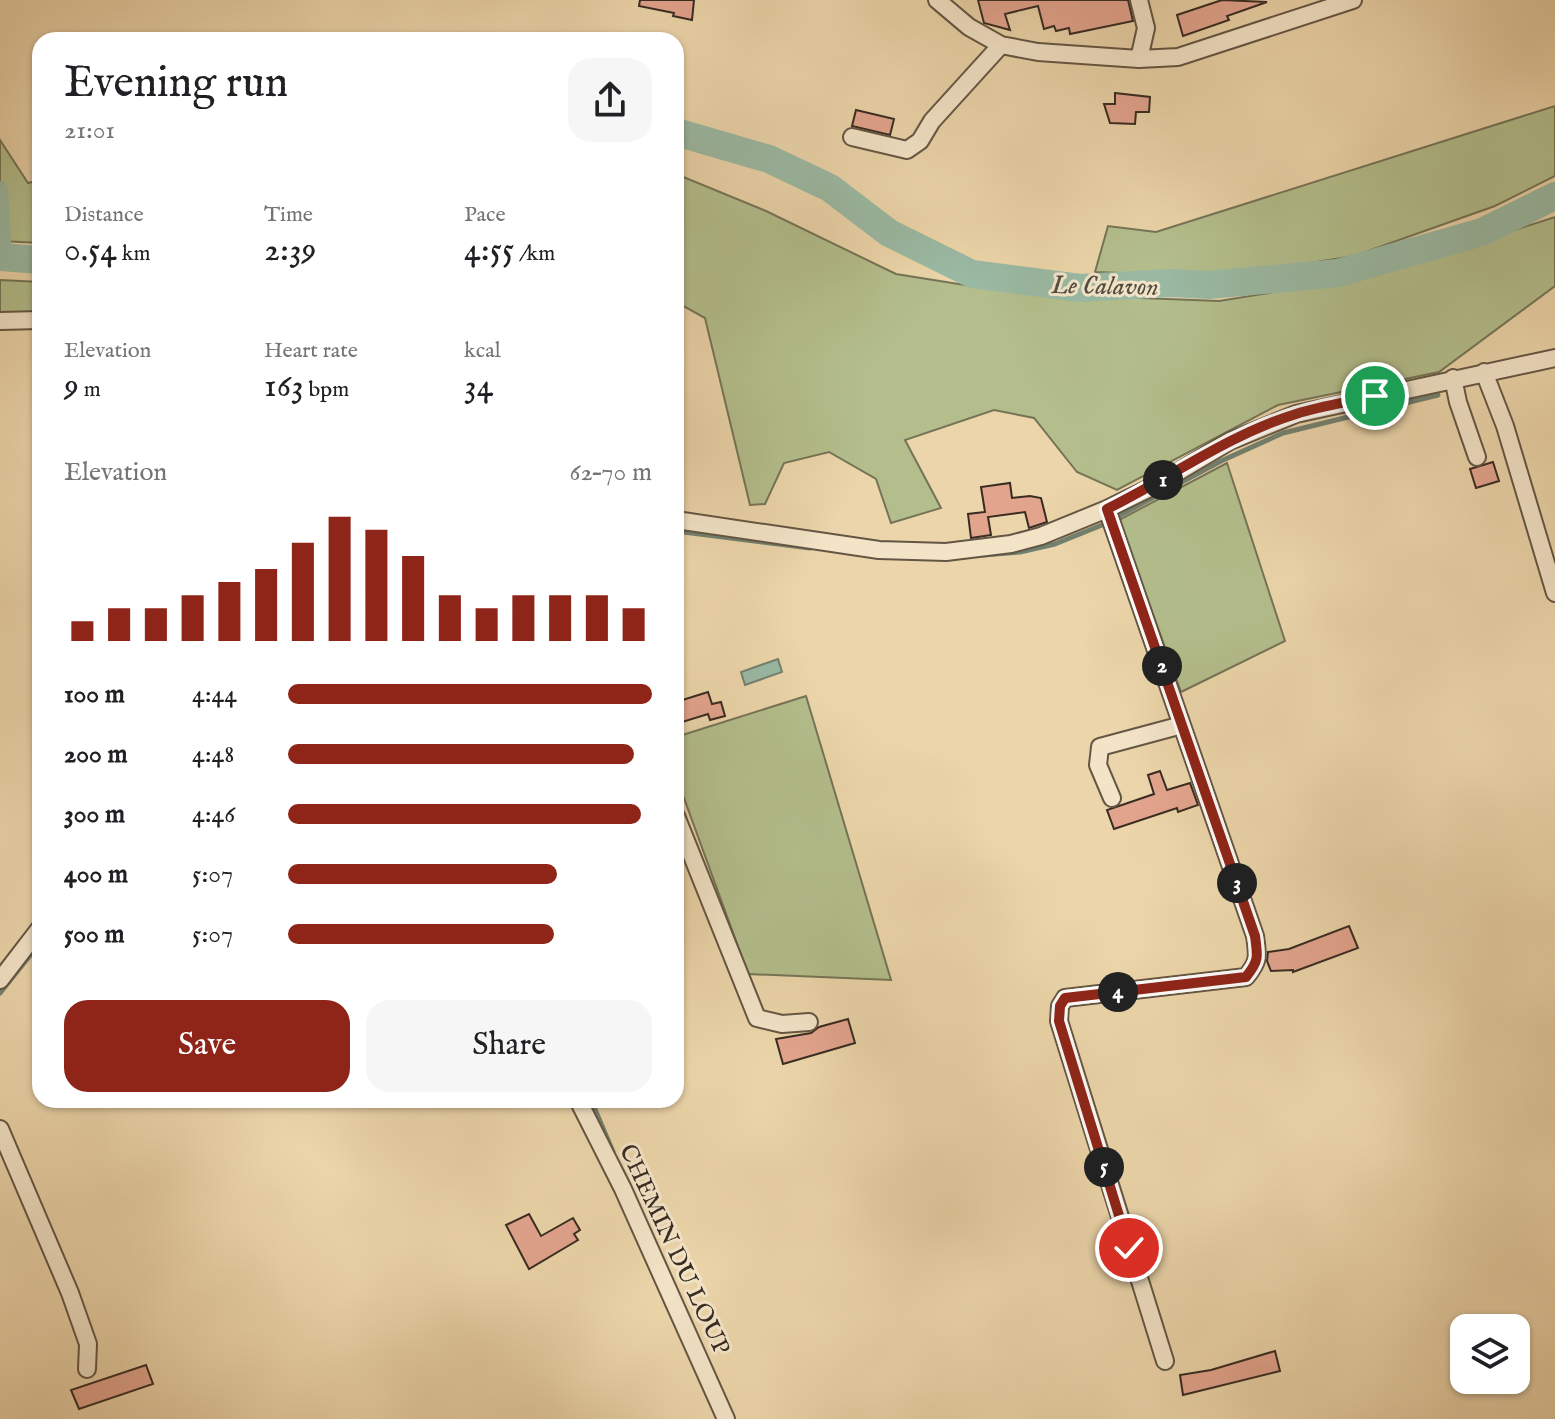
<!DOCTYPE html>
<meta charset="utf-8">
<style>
:root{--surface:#fff;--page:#f6f6f6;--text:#202124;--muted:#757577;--accent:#8f2418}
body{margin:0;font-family:"IM FELL English",serif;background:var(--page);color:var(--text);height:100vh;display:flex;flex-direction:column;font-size:30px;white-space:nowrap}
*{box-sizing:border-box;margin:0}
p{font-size:26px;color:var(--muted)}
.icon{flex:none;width:44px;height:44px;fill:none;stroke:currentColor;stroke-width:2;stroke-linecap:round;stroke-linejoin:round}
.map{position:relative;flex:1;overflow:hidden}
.panel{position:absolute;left:32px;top:32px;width:652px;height:1076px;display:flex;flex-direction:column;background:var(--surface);border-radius:24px;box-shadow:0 2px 6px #0004}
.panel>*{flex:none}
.fabs{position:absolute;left:1450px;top:1314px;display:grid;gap:16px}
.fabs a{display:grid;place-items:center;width:80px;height:80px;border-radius:16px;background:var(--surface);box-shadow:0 2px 6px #0004;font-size:40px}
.pin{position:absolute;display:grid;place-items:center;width:68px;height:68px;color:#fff;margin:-34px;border:4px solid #fff;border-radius:50%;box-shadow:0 2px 8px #0007}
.km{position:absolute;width:40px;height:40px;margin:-20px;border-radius:50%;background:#222;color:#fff;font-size:22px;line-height:40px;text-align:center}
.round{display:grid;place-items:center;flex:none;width:84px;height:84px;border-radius:24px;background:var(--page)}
.headline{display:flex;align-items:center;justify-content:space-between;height:136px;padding:0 32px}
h1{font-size:44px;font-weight:600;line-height:60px}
.figures{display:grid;grid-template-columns:repeat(3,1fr);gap:12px;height:136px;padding:8px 32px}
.figures div{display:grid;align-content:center}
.figures b{font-size:34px;font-weight:600}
.figures small{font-size:22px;font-weight:400}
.figures p{font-size:22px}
.chart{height:224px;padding:16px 32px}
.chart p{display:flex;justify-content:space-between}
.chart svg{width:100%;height:144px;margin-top:8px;stroke:var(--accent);stroke-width:6}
.cta{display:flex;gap:16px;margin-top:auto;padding:16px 32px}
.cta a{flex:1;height:92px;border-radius:24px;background:var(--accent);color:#fff;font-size:32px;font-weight:600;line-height:92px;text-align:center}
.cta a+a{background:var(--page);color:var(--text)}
ul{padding:0 32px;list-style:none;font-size:26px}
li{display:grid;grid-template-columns:128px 96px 1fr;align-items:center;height:60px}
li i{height:20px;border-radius:10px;background:var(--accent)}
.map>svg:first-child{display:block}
.green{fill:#b3be8c;stroke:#757457;stroke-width:2}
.water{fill:#9ab9a3;stroke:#72806f;stroke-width:2}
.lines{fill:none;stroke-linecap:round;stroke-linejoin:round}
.stream{stroke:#72806f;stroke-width:5}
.canal{stroke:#9ab9a3;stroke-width:16}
.river{stroke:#9ab9a3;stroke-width:28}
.building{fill:#e3a48e;stroke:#372b22;stroke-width:2}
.minor-casing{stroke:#645644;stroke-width:20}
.minor{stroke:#f3e4c8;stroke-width:16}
.route-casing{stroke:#fff;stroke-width:16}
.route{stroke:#8f2418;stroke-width:10}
.labels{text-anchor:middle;stroke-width:6;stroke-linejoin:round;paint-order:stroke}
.street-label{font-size:24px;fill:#372b22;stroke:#f3e4c8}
.water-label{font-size:26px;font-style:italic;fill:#504e42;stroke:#f3e4c8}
</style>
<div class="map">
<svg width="1555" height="1419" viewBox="0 0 1555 1419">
<rect width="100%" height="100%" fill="#ecd5aa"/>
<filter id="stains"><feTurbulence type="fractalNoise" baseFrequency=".0025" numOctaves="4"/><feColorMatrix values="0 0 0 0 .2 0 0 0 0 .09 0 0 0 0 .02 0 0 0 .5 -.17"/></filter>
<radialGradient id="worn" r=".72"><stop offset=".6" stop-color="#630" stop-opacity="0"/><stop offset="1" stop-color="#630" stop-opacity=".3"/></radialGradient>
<!-- green -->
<path class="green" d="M 1555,106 L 1555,176 L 1495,206 L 1354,256 L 1221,277 L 1095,272 L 1108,226 L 1156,232 Z
M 0,140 L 28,183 L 40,180 L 40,243 L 0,241 Z
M 676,174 L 766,211 L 896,274 L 971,286 L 1114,297 L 1219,301 L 1373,276 L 1555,217 L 1555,286 L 1439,372 L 1278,405 L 1117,490 L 1077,472 L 1034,418 L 994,410 L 905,440 L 941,508 L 891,523 L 876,479 L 829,452 L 784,463 L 765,504 L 750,505 L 705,318 L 676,302 Z
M 0,280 L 40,282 L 40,317 L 0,318 Z
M 1227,463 L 1285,641 L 1181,692 L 1119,520 Z
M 806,696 L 891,980 L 748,974 L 676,776 L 676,737 Z"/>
<!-- water -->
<path class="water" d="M 778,659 L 782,672 L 745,685 L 741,672 Z"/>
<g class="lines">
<!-- stream -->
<path class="stream" d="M 676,531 L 810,548
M 983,555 L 1020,552 L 1055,544 L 1102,525 L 1221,461 L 1283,433 L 1438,395
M 0,993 L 40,943
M 338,1100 L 340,1103
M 591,1100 L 613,1152"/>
<!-- canal -->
<path class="canal" d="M 0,189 L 4,257"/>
<!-- river -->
<path class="river" d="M 676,132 L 769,159 L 830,188 L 889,233 L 972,274 L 1080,288 L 1170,283 L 1209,285 L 1338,273 L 1482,232 L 1555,196
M 0,257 L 40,260"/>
</g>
<!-- building -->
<path class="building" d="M 640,0 L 694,0 L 692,20 L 673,16 L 674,13 L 639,6 Z
M 978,0 L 1128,0 L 1133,21 L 1070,34 L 1069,28 L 1056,31 L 1054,26 L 1044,29 L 1038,6 L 1005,14 L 1010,30 L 984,23 Z
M 1222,0 L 1267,2 L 1227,16 L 1229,20 L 1183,36 L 1177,15 Z
M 1115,93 L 1150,97 L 1149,112 L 1136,112 L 1135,124 L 1110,123 L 1104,104 L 1115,104 Z
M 856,110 L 894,119 L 890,135 L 852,126 Z
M 1493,462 L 1499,481 L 1476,488 L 1470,469 Z
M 1010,483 L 1012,498 L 1030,496 L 1041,498 L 1047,522 L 1029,528 L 1025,512 L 988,517 L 991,535 L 971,538 L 968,514 L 985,512 L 981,487 Z
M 708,692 L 712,704 L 721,702 L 725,716 L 710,720 L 708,714 L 676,724 L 676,702 Z
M 1160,771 L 1167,790 L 1190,783 L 1198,805 L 1178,812 L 1177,808 L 1114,829 L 1107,810 L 1154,794 L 1148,775 Z
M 1349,926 L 1358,948 L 1293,972 L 1293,970 L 1271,971 L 1267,961 L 1268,952 L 1289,949 Z
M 848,1019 L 855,1043 L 783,1064 L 776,1039 L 811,1033 L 819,1027 Z
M 529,1214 L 541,1236 L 573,1218 L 580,1230 L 574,1234 L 578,1240 L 529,1269 L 506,1225 Z
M 1275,1351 L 1280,1371 L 1183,1395 L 1180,1375 L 1211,1370 Z
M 146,1365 L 153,1384 L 79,1409 L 71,1390 Z"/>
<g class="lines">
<!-- minor casing -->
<g class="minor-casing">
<path id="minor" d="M 937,0 L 969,27 L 1001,45 L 1038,52 L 1139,59 L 1178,57 L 1353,0
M 1139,0 L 1146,28 L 1139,59
M 852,137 L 907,150 L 920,141 L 932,121 L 1001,45
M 0,321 L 40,320
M 1484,372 L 1505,426 L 1555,593
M 1453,378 L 1458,402 L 1477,457
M 1107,509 L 1255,936 C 1258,957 1259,961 1246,977 L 1065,998 L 1060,1006 L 1059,1021 L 1165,1361
M 676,520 L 879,550 L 946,552 L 1011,544 L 1041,536 L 1107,509 L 1156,485 L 1230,441 L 1296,414 L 1555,358
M 1112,798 L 1098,765 L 1100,747 L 1182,725
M 676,816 L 757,1018 L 782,1024 L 809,1022
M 0,980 L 40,928
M 578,1100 L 623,1189 L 726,1419
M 0,1129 L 70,1293 L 88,1344 L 87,1369"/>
</g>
<!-- minor -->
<use href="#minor" class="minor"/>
</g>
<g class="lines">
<!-- route casing -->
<g class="route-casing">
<path id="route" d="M 1129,1248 L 1059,1021 L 1060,1006 L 1065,998 L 1246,977 C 1259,961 1258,957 1255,936 L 1107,509 C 1170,478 1228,435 1296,414 C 1321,406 1349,402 1375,396"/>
</g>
<!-- route -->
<use href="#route" class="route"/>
</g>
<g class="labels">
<!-- street labels -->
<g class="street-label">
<text transform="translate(675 1249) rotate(65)" y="8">CHEMIN DU LOUP</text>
</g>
<!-- water labels -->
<g class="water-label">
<text transform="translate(1105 285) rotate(1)" y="9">Le Calavon</text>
</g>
</g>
<rect width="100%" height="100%" filter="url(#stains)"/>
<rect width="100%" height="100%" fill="url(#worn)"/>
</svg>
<div class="fabs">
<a><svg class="icon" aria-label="layers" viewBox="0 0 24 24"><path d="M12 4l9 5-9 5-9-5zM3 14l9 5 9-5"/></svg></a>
</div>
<div class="pin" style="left:1375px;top:396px;background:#1e9e55"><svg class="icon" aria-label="arrive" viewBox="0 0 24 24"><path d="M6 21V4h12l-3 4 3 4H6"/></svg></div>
<div class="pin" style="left:1129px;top:1248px;background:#d93025"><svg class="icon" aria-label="check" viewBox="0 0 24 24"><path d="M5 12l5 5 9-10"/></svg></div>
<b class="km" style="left:1163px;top:480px">1</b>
<b class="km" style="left:1162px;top:666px">2</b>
<b class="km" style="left:1237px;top:883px">3</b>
<b class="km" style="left:1118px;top:992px">4</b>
<b class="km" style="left:1104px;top:1167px">5</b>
<section class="panel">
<div class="headline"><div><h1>Evening run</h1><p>21:01</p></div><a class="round"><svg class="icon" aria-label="share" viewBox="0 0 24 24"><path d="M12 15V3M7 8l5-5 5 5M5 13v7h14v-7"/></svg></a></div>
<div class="figures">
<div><p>Distance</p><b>0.54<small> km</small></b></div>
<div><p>Time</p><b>2:39</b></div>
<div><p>Pace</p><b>4:55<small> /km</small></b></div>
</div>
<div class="figures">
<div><p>Elevation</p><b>9<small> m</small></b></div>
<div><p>Heart rate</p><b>163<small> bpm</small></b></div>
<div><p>kcal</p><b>34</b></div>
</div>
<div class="chart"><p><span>Elevation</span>62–70 m</p>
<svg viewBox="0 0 160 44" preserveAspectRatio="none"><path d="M5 44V38M15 44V34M25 44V34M35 44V30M45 44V26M55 44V22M65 44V14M75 44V6M85 44V10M95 44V18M105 44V30M115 44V34M125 44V30M135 44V30M145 44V30M155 44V34"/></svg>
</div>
<ul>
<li><b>100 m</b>4:44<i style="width:100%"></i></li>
<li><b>200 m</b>4:48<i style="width:95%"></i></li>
<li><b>300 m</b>4:46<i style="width:97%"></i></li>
<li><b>400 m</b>5:07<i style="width:74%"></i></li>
<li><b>500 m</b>5:07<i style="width:73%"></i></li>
</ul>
<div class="cta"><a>Save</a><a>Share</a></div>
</section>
</div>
